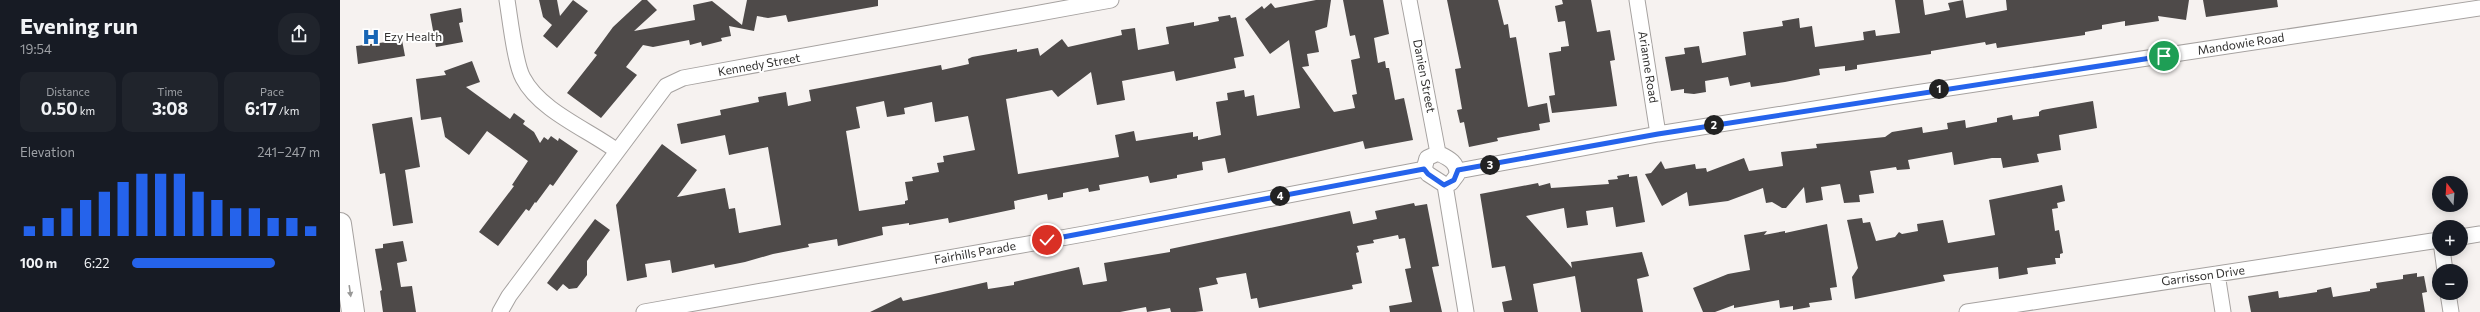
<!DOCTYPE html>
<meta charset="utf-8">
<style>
:root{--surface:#171b24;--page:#20242c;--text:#f1f3f6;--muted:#9ea1a6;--accent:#2563eb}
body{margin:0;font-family:Commissioner,sans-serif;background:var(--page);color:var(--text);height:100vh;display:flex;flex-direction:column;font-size:15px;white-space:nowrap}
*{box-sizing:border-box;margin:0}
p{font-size:13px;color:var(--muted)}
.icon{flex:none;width:22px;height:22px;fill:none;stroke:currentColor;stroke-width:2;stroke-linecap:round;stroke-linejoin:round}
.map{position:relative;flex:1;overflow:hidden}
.panel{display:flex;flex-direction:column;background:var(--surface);width:340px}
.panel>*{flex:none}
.needle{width:26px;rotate:343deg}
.controls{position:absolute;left:2092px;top:176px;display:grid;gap:8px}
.controls a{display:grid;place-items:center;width:36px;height:36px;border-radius:50%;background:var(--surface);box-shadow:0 2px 10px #0003;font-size:20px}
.pin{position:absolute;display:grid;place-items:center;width:34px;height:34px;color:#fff;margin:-17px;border:2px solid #fff;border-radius:50%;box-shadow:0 1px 4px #0007}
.km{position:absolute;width:20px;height:20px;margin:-10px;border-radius:50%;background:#222;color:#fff;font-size:11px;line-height:20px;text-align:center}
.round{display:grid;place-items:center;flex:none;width:42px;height:42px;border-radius:16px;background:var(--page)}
.overview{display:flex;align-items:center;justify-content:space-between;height:68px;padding:0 20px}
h1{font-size:22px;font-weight:700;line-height:30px}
.stats{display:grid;grid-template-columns:repeat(3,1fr);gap:6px;height:68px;padding:4px 20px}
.stats div{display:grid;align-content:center;border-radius:10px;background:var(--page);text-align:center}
.stats b{font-size:17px;font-weight:700}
.stats small{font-size:11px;font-weight:400}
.stats p{font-size:11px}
.chart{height:112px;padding:8px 20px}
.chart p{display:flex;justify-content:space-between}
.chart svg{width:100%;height:72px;margin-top:4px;stroke:var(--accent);stroke-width:6}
ul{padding:0 20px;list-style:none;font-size:13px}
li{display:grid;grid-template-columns:64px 48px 1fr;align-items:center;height:30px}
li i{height:10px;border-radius:5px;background:var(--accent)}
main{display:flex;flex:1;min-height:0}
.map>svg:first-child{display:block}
.building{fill:#4e4a49;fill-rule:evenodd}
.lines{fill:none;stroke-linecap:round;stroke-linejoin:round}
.street-casing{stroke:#a6a2a0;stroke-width:17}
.highway-casing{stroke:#a6a2a0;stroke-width:24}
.street{stroke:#fff;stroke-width:15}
.highway{stroke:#fff;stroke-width:22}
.oneway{fill:#989897}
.route-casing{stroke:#fff;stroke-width:8}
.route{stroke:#2563eb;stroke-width:5}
.labels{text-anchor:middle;stroke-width:4;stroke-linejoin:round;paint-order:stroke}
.poi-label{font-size:12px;fill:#31302f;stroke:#fff;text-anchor:start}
.street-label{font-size:12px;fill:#31302f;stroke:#fff}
</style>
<main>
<section class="panel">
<div class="overview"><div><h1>Evening run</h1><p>19:54</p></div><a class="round"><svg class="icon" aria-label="share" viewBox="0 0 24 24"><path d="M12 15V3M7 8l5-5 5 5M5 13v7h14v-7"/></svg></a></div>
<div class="stats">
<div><p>Distance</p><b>0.50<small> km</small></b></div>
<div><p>Time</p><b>3:08</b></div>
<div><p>Pace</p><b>6:17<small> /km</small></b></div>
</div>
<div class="chart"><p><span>Elevation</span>241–247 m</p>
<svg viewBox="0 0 160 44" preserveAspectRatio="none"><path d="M5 44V38M15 44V33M25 44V27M35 44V22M45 44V17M55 44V11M65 44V6M75 44V6M85 44V6M95 44V17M105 44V22M115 44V27M125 44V27M135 44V33M145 44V33M155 44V38"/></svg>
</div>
<ul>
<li><b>100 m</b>6:22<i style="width:76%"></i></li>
</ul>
</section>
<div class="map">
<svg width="2140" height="312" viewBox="0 0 2140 312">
<rect width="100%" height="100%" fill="#f6f2f0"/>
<!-- building -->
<path class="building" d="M 199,0 L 217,0 L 220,16 L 233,0 L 248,11 L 217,48 L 203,36 L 212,25 L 203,17 Z
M 302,0 L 307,0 L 317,10 L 294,31 L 355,20 L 353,5 L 372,1 L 402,25 L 407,0 L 538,0 L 538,6 L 448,22 L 446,15 L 428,18 L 417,16 L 414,31 L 389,26 L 391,36 L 381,38 L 382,41 L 362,46 L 361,42 L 350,45 L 349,40 L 313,47 L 303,45 L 286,67 L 297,75 L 261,118 L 227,93 L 257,55 L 254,53 L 273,27 Z
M 976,0 L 991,0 L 987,27 L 975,31 L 979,52 L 967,54 L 969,66 L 962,67 L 994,112 L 1015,108 L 1012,95 L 1017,94 L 1011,60 L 1020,58 L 1015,35 L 1010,36 L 1003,0 L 1043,0 L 1049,34 L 1034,38 L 1038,63 L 1045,61 L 1046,68 L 1049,68 L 1055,100 L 1064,98 L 1073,140 L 1025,149 L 1023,141 L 888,173 L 885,158 L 862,162 L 863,170 L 837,175 L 837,178 L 810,183 L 808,176 L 759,185 L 760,190 L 749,192 L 748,188 L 723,193 L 723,197 L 708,200 L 707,194 L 674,201 L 675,209 L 609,223 L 608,218 L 569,225 L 569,223 L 542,227 L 543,235 L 498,246 L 497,239 L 468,244 L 469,247 L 433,254 L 405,262 L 375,268 L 374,264 L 332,273 L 330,260 L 305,264 L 307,277 L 287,281 L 276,205 L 322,144 L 357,170 L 337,197 L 385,188 L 389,209 L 395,208 L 399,233 L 441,225 L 428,147 L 389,155 L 385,135 L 341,144 L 337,124 L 381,115 L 380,110 L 419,102 L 418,97 L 446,92 L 448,106 L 471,101 L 469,90 L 601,65 L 602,70 L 629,64 L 628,59 L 632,57 L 677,49 L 677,52 L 698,48 L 700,56 L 722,39 L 728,47 L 782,35 L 781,30 L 795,28 L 798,50 L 829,44 L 826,27 L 854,22 L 854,26 L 879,21 L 878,17 L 890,15 L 891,18 L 896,17 L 904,56 L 894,58 L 896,68 L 836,81 L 834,71 L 782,81 L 785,100 L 757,105 L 751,72 L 718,97 L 712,90 L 666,99 L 678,174 L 779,157 L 775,135 L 794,131 L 796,141 L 853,132 L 853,137 L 858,136 L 858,140 L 881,135 L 876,102 L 888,100 L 887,93 L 904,90 L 905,97 L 914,95 L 917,116 L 960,108 L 949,40 L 930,54 L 905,19 L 922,6 L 924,9 L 931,3 L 935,8 ZM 544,101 L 547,117 L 565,114 L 564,108 L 592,102 L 595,122 L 628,116 L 635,150 L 603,156 L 604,162 L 597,163 L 599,172 L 572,177 L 573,181 L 565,182 L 568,200 L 565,201 L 565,204 L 519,211 L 506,131 L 520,128 L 516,107 Z
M 1107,0 L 1158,0 L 1164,25 L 1168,24 L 1170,38 L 1176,37 L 1188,107 L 1207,103 L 1210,122 L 1199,124 L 1200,130 L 1157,138 L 1158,141 L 1129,147 L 1124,122 L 1120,123 L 1117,110 L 1122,109 L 1115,69 L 1121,68 Z
M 1222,0 L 1251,0 L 1257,32 L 1270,30 L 1275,60 L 1270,61 L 1277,106 L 1212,113 L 1209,96 L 1215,95 L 1209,53 L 1221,51 L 1221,47 L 1229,46 L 1225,21 L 1218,22 L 1215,6 L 1223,4 Z
M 1555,0 L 1583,0 L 1585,15 L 1610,10 L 1608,3 L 1623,0 L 1626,18 L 1667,10 L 1666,0 L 1849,0 L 1846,20 L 1818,16 L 1819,21 L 1785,26 L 1785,21 L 1762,25 L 1762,29 L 1745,32 L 1745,35 L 1657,48 L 1656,43 L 1646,45 L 1645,42 L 1591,51 L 1591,54 L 1517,65 L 1517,69 L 1505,71 L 1505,66 L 1479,69 L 1480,75 L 1445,82 L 1411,87 L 1410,82 L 1390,86 L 1388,77 L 1365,81 L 1366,92 L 1354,94 L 1344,93 L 1344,89 L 1331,91 L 1325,57 L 1345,54 L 1344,48 L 1359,46 L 1362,63 L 1406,55 L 1403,32 L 1443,26 L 1442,21 L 1459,18 L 1460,28 L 1472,26 L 1475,47 L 1524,40 L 1523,32 L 1535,30 L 1536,36 L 1560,33 Z
M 1863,0 L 1937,0 L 1938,7 L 1866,17 Z
M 121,8 L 123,22 L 119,23 L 123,42 L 96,47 L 90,14 Z
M 62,40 L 65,56 L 18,64 L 16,46 Z
M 132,61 L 140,82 L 126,87 L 170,119 L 174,113 L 185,121 L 183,124 L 194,132 L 200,143 L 204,137 L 208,140 L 211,136 L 218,141 L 219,138 L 238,151 L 213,186 L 210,184 L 196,203 L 195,202 L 189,211 L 186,209 L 158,246 L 139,232 L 174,186 L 172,185 L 188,161 L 147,131 L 129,155 L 105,137 L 101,117 L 81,120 L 76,79 L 106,75 L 104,71 Z
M 1753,101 L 1757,128 L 1719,135 L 1721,150 L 1697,154 L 1699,162 L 1663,168 L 1661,158 L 1652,158 L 1614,165 L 1612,152 L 1568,160 L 1570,169 L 1557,170 L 1556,167 L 1530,171 L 1534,193 L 1519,195 L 1520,202 L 1504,203 L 1500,184 L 1481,187 L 1483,200 L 1466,203 L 1464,187 L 1446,208 L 1442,208 L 1432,202 L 1426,203 L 1423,188 L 1388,201 L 1349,206 L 1347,192 L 1322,206 L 1305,174 L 1311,173 L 1321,161 L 1325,169 L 1355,164 L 1356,169 L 1366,168 L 1367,172 L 1404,158 L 1409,171 L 1443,166 L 1441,152 L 1477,148 L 1476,144 L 1545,137 L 1552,132 L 1582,127 L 1583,133 L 1608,129 L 1607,123 L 1625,120 L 1626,128 L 1657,122 L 1657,118 L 1672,115 L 1673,120 L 1699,116 L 1699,112 L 1702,110 Z
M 72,117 L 80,167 L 65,170 L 73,223 L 53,226 L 45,173 L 40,174 L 32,124 Z
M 1289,174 L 1289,177 L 1297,176 L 1305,222 L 1276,227 L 1273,207 L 1246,211 L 1248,225 L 1227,228 L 1224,208 L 1186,216 L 1232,268 L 1231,262 L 1302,252 L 1309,276 L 1297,279 L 1303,312 L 1241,312 L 1235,276 L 1193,284 L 1198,312 L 1164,312 L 1162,302 L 1172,300 L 1165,266 L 1152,268 L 1140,194 L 1198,183 L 1199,186 L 1210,183 L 1211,188 L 1269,184 L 1268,180 L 1278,179 L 1277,176 Z
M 1722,185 L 1725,201 L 1717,203 L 1718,208 L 1712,209 L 1715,231 L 1719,230 L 1723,253 L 1720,254 L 1720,258 L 1715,258 L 1716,264 L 1687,268 L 1688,274 L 1659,279 L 1658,267 L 1603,275 L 1605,281 L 1515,299 L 1512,277 L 1518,268 L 1507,220 L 1522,218 L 1523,223 L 1530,222 L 1536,241 L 1555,237 L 1559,232 L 1562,234 L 1578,231 L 1577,224 L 1603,220 L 1608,243 L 1655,235 L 1649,200 Z
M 1074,203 L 1075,206 L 1087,204 L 1099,266 L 1092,267 L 1102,312 L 1050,312 L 1049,306 L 1072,302 L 1065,269 L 1071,268 L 1065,238 L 1059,239 L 1058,235 L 1033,240 L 1034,243 L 1017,246 L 1019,252 L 1016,253 L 1022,283 L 1012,285 L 1013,289 L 919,308 L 917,298 L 911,299 L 906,273 L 876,278 L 878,284 L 859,288 L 863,311 L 855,312 L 831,312 L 830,308 L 807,312 L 806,307 L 780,312 L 530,312 L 561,297 L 563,301 L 647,282 L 648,289 L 674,285 L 674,282 L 739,267 L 743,285 L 767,281 L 764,263 L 830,252 L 830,249 L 1010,211 L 1013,224 L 1037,219 L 1035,211 Z
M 255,219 L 270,230 L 247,261 L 247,275 L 237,288 L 229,289 L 223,284 L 217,291 L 207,283 Z
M 1487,224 L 1497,287 L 1490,288 L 1492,300 L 1469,303 L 1470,307 L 1453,310 L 1453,306 L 1440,308 L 1439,300 L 1394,308 L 1394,305 L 1375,312 L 1363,312 L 1353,288 L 1388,274 L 1410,270 L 1404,235 L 1427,231 L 1424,235 L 1445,231 L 1445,233 Z
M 63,241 L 67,261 L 57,263 L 61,287 L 72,286 L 76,312 L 43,312 L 40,291 L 42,290 L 35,249 L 43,248 L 43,244 Z
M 2077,273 L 2077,277 L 2084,276 L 2087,292 L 2082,293 L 2085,312 L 1911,312 L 1908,296 L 1938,291 L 1939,298 L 1977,292 L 1977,290 L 1991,287 L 1993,297 L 2030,291 L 2030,289 L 2037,288 L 2036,283 L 2063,279 L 2063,275 Z"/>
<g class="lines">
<!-- street casing -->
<g class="street-casing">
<path id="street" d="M 167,0 C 170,18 175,64 183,78 C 200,111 249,130 277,151
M 1069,0 L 1098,153
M 1297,0 L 1318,134
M 1098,153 C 1108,158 1118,162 1117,175 L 1111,183 L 1105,185 L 1088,174 L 1084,169 L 1087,158 Z
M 1118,171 L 1318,134 L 1549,97 L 2140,8
M 1105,185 L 1126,312
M 2121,237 L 2140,234
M 2102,249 L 2105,271
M 1877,274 L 1883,312
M 2108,293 L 2111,312
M 160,312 L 169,296 L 326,86 L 343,78 L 771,0
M 304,312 L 755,232 L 1084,169
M 1627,312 L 2099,240"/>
</g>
<!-- highway casing -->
<g class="highway-casing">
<path id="highway" d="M 0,224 L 13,312"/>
</g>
<!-- street -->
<use href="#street" class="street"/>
<!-- highway -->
<use href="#highway" class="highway"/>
</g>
<!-- one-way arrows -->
<defs><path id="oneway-solid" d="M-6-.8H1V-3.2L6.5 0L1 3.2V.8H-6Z"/></defs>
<use class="oneway" href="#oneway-solid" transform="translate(10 291) rotate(82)"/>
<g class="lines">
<!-- route casing -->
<g class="route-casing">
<path id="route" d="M 707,240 L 1084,169 L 1088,174 L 1104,185 L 1114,180 L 1118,170 L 1318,134 L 1824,56"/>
</g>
<!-- route -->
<use href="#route" class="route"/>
</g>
<!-- icons -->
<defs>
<g id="hospital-bare" transform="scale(1.38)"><path d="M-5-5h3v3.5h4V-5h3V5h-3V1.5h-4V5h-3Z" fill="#1966b5" stroke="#fff" stroke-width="2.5" paint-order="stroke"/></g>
</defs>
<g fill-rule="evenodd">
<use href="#hospital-bare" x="31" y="37"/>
</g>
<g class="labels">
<!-- poi labels -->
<g class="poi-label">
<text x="44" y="41">Ezy Health</text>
</g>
<!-- street labels -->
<g class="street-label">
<text transform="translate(1901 44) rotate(-9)" y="4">Mandowie Road</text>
<text transform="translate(419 65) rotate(-10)" y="4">Kennedy Street</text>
<text transform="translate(1308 67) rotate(81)" y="4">Arianne Road</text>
<text transform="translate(1084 76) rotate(79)" y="4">Danien Street</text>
<text transform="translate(635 253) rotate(-10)" y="4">Fairhills Parade</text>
<text transform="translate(1863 276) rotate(-8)" y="4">Garrisson Drive</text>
</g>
</g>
</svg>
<div class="controls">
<a><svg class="needle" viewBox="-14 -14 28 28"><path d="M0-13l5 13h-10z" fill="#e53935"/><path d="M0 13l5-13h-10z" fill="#9ea1a6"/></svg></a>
<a>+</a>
<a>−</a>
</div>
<div class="pin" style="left:1824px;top:56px;background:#1e9e55"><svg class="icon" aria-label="arrive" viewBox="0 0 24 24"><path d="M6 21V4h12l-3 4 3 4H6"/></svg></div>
<div class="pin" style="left:707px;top:240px;background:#d93025"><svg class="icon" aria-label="check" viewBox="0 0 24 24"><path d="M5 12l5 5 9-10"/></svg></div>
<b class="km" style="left:1599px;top:89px">1</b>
<b class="km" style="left:1374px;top:125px">2</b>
<b class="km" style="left:1150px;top:165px">3</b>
<b class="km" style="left:940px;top:196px">4</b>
</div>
</main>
